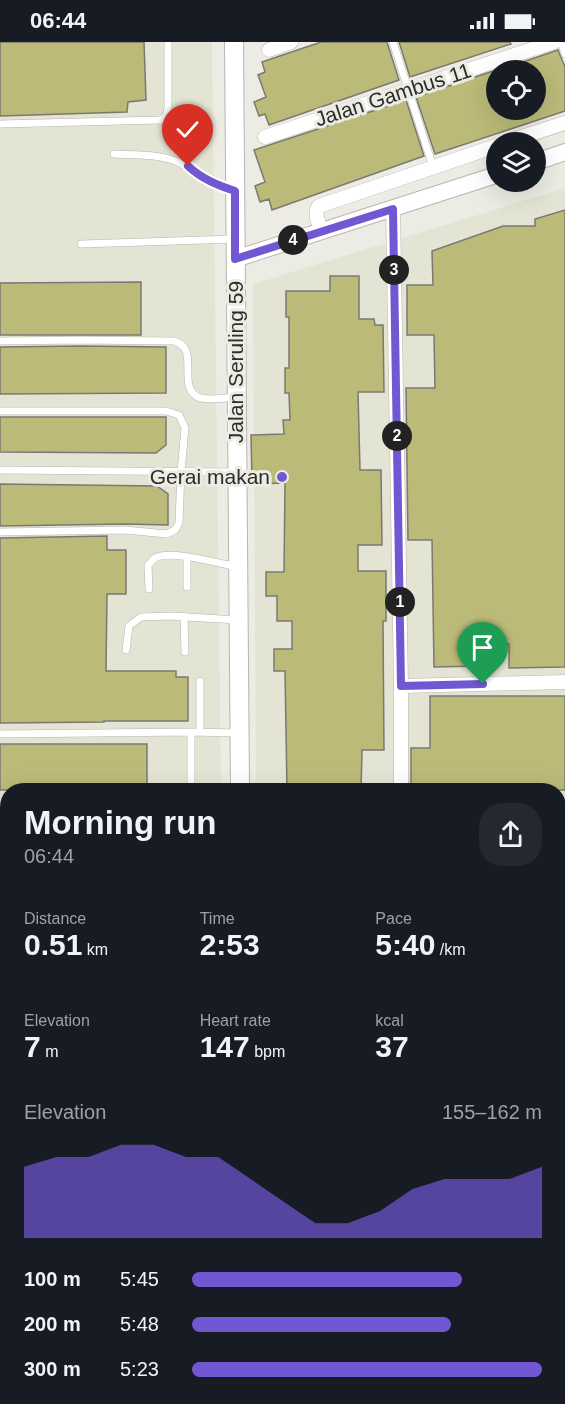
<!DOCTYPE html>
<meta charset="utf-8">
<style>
:root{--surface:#171b24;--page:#242831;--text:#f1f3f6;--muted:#9ea1a6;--accent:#7158d2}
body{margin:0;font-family:Arial,sans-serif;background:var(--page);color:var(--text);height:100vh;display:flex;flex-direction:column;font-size:22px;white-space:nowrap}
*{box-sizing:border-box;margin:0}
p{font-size:20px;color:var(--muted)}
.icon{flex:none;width:33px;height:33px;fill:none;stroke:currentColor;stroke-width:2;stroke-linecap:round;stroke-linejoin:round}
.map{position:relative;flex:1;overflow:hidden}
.drawer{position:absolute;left:0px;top:741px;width:566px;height:621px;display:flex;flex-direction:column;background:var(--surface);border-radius:24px 24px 0 0;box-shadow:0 6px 24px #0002}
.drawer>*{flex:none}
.tools{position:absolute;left:486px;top:18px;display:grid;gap:12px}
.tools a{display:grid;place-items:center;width:60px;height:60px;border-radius:50%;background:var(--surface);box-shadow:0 6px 24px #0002;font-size:30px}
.pin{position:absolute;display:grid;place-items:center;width:51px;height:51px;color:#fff;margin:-62px -26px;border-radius:50% 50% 50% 0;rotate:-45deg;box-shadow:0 0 6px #0007}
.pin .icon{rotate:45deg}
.km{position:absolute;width:30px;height:30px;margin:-15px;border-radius:50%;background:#222;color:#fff;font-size:16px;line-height:30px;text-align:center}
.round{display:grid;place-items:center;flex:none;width:63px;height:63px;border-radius:24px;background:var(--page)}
.headline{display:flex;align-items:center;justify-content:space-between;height:102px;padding:0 24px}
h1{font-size:33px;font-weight:700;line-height:45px}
.stats{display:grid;grid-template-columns:repeat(3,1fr);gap:9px;height:102px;padding:6px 24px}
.stats div{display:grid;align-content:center}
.stats b{font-size:30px;font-weight:700}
.stats small{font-size:16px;font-weight:400}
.stats p{font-size:16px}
.chart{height:168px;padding:12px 24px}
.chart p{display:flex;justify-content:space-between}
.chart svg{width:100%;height:108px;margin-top:6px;fill:var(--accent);opacity:.7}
ul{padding:0 24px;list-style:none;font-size:20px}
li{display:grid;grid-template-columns:96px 72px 1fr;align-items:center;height:45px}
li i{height:15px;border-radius:8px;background:var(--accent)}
.status{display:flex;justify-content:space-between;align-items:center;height:42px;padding:0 30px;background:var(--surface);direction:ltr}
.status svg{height:16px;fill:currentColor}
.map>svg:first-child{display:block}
.built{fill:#e4e4d4}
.building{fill:#bcba79;stroke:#797972;stroke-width:1.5}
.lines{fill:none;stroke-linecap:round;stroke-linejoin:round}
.service-casing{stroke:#b6b6ae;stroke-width:8}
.minor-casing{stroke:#b6b6ae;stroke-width:15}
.tertiary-casing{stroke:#b6b6ae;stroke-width:18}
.secondary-casing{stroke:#b6b6ae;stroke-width:20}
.service{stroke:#fff;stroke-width:7}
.minor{stroke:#fff;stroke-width:14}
.tertiary{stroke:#fff;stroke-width:16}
.secondary{stroke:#fff;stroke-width:18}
.route-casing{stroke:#fff;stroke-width:12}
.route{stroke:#7158d2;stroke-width:8}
.poi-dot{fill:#7158d2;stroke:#ecece4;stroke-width:2}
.labels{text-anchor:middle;stroke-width:6;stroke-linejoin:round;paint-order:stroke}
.street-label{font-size:21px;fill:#2d2d2a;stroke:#ecece4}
.poi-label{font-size:21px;fill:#2d2d2a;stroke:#ecece4;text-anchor:end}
</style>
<div class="status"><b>06:44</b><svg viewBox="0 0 49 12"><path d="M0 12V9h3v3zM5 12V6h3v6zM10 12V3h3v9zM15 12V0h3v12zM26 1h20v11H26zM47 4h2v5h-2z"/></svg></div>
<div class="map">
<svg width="565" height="1362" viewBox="0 0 565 1362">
<rect width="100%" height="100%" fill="#ecece4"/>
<!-- built -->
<path class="built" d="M 0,0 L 212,0 L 221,748 L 8,748 L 8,1354 L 228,1354 L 229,1361 L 0,1358 Z
M 565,146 L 565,1362 L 260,1362 L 260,1354 L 558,1354 L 558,748 L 256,748 L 253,242 Z"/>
<!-- building -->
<path class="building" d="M 0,0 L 144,0 L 146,58 L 128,60 L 127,70 L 0,74 Z
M 321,0 L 387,0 L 399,38 L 269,83 L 265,72 L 259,74 L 254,60 L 266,55 L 258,33 L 265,30 L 262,20 Z
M 399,0 L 510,0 L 511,2 L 410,35 Z
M 558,8 L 565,25 L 565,69 L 435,112 L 416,55 L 496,28 L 496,68 L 536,68 L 536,28 L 499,28 Z
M 406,58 L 424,114 L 272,168 L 269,157 L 260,160 L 255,144 L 265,140 L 254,108 Z
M 565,168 L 565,625 L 509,626 L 509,602 L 481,603 L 481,624 L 434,625 L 432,498 L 408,498 L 406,346 L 435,346 L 434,293 L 407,293 L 407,243 L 433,243 L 432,209 L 503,184 L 535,184 L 535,177 Z
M 330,234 L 359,234 L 359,277 L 374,277 L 375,283 L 383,283 L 384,350 L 358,350 L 360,428 L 381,428 L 382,503 L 358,503 L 358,529 L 386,529 L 386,579 L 383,579 L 384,708 L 362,708 L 361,748 L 287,748 L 285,629 L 274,629 L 274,607 L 292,607 L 292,579 L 277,579 L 277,554 L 266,554 L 266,530 L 284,530 L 285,441 L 252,442 L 251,393 L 284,392 L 283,378 L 290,378 L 289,351 L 285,351 L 285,326 L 289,326 L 289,275 L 286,275 L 286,249 L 330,249 Z
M 141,240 L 141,293 L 0,293 L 0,241 Z
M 80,304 L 166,305 L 166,351 L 0,352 L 0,305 Z
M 0,375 L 166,375 L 166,403 L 156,411 L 0,410 Z
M 0,442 L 157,444 L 168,452 L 168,483 L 125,482 L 0,484 Z
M 107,494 L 107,508 L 126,508 L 126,552 L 107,552 L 106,629 L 176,629 L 176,635 L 188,635 L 188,679 L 104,679 L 104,680 L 0,681 L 0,496 Z
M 430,654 L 565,654 L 565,748 L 411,748 L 411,706 L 430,706 Z
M 0,702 L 147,702 L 147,748 L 0,748 Z"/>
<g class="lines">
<!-- service casing -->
<g class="service-casing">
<path id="service" d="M 393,0 L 433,125
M 561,0 L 565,12
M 0,82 L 160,78 L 166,75 L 168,66 L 168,0
M 114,112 C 133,113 156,112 175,119 C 185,122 191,129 199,134 C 210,141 222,145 235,149
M 81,202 L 235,197
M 0,299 L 80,298 L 174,299 C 201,306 176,344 198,355 C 207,359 226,356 236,355
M 0,369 L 166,369 L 179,373 L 185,386 L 181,430 L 179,481 L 175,488 L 167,492 L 125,488 L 0,490
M 0,428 L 237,430
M 187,515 L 187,545
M 149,547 L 148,523 C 151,521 152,518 155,516 C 169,507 221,522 238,525
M 184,574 L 185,610
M 126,608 L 129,584 L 141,575 L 170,574 L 238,578
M 200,690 L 200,639
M 0,692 L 191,690 L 239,691
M 191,748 L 191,690
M 1,767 L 2,821
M 0,1091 L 8,1090
M 0,1336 L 8,1335"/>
</g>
<!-- minor casing -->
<g class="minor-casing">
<path id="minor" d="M 269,8 L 291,0
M 265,95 L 554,0
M 506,100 L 565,81
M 393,167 L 401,644 L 401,748
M 322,189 C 319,182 313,171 319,164 L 496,104
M 401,644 L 565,640
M 0,1036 L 8,1036
M 558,1071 L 565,1071
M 0,1237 L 8,1237
M 407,1354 L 407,1362"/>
</g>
<!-- tertiary casing -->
<g class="tertiary-casing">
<path id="tertiary" d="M 536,120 L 565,110
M 235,217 L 496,133"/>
</g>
<!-- secondary casing -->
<g class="secondary-casing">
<path id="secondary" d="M 234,0 L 240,748
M 244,1354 L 244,1362"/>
</g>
<!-- service -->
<use href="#service" class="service"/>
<!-- minor -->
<use href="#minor" class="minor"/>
<!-- tertiary -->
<use href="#tertiary" class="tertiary"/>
<!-- secondary -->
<use href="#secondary" class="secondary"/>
</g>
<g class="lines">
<!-- route casing -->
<g class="route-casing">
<path id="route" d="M 188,124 C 202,137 217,143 235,149 L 235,217 L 393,167 L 401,644 L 483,642"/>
</g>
<!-- route -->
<use href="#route" class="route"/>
</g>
<!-- markers -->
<circle class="poi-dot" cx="282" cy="435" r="6"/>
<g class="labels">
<!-- street labels -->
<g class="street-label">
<text transform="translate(393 53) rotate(-18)" y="7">Jalan Gambus 11</text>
<text transform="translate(236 320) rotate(-90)" y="7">Jalan Seruling 59</text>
</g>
<!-- poi labels -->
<g class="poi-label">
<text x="270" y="442">Gerai makan</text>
</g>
</g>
</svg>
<div class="tools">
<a><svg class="icon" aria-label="locate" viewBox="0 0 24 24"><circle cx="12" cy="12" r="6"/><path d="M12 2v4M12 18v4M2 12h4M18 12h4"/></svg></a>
<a><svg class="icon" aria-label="layers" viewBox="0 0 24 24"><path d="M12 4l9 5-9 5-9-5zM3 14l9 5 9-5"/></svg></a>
</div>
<div class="pin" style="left:483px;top:642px;background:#1e9e55"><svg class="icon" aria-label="arrive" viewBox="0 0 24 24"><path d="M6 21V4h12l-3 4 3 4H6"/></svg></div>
<div class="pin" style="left:188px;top:124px;background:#d93025"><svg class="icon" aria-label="check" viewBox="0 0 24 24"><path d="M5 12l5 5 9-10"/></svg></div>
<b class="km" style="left:400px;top:560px">1</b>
<b class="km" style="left:397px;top:394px">2</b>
<b class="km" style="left:394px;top:228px">3</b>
<b class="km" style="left:293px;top:198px">4</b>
<section class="drawer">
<div class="headline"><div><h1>Morning run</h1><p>06:44</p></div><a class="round"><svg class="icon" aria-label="share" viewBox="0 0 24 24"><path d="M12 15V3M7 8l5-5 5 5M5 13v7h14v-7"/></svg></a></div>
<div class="stats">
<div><p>Distance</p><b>0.51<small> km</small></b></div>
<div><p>Time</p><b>2:53</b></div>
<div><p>Pace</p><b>5:40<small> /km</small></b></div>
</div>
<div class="stats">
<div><p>Elevation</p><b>7<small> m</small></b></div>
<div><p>Heart rate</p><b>147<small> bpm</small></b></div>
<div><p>kcal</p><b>37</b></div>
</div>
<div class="chart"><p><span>Elevation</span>155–162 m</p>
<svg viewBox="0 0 160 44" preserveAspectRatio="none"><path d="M0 44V15L10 11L20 11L30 6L40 6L50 11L60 11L70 20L80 29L90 38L100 38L110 33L120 24L130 20L140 20L150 20L160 15V44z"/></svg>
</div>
<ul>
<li><b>100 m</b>5:45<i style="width:77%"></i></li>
<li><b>200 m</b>5:48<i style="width:74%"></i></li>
<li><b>300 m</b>5:23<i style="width:100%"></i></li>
</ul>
</section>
</div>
